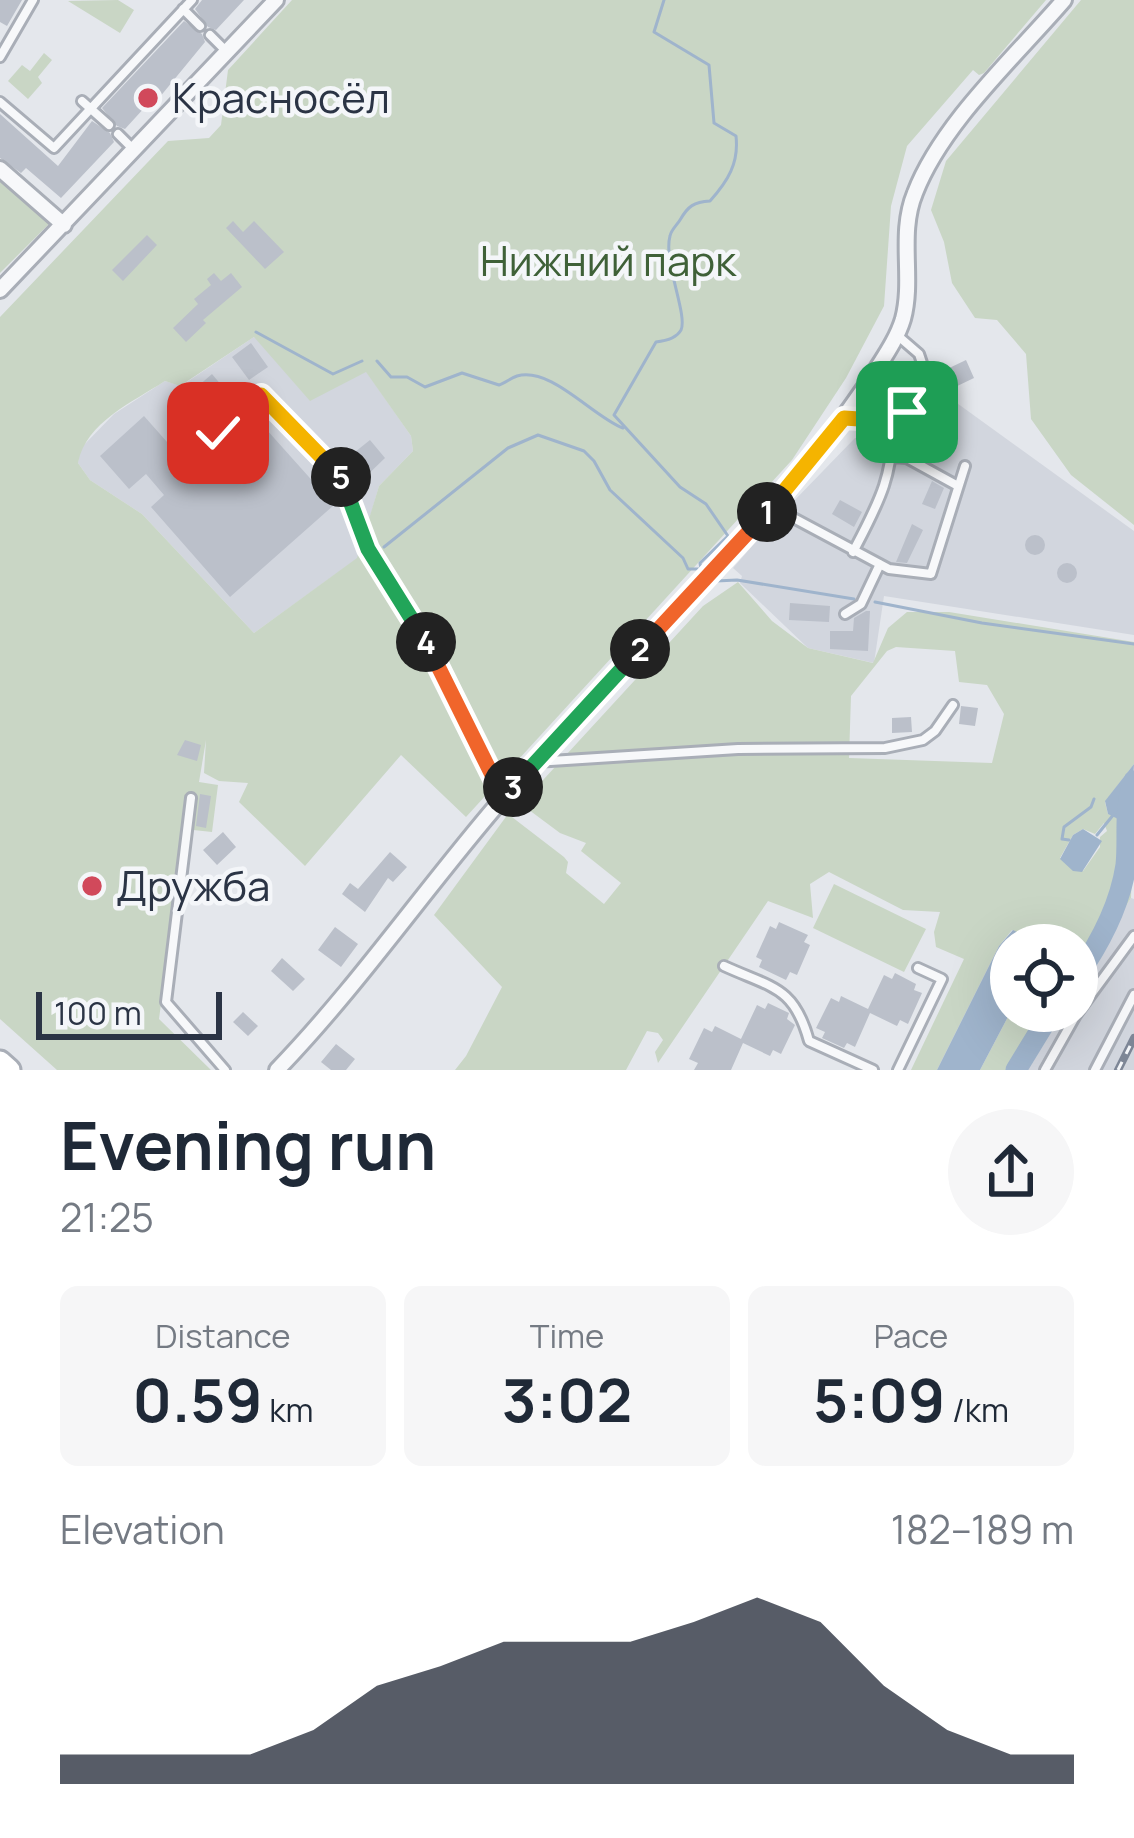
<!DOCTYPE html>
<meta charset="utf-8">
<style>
:root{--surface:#fff;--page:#f6f6f7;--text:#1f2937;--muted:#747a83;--accent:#111827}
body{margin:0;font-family:Manrope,sans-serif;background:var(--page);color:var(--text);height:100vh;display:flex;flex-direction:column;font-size:45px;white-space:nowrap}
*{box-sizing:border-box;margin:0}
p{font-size:39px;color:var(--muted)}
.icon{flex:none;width:66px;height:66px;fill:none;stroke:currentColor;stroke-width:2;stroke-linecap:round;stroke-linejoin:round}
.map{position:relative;height:1070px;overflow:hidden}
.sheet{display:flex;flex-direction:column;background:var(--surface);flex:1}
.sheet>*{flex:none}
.tools{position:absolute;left:990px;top:924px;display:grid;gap:24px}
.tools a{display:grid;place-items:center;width:108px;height:108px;border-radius:50%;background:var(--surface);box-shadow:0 12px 48px #0002;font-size:60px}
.scale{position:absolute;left:36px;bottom:30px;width:186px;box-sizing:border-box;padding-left:12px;border:6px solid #2b3445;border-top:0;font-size:33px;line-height:42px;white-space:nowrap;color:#2b3445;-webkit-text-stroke:9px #f4f6f9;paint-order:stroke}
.pin{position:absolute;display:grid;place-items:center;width:102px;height:102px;color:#fff;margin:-51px;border-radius:24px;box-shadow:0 6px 18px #0006}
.km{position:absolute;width:60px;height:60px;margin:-30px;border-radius:50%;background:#222;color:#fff;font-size:33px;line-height:60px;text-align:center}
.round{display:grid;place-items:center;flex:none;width:126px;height:126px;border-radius:63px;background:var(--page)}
.head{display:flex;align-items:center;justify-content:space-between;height:204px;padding:0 60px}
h1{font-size:66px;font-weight:700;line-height:90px}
.metrics{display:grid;grid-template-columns:repeat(3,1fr);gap:18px;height:204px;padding:12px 60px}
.metrics div{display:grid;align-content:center;border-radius:18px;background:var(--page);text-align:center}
.metrics b{font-size:60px;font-weight:700}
.metrics small{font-size:33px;font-weight:400}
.metrics p{font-size:33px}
.chart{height:336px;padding:24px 60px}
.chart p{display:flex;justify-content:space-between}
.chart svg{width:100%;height:216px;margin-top:12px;fill:var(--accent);opacity:.7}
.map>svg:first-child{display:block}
.built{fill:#d2d6de}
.green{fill:#c9d6c5;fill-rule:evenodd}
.water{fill:#9fb4cc}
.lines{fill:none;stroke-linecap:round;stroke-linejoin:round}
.stream{stroke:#9fb4cc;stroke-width:3}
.river{stroke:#9fb4cc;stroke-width:21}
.building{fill:#bbc0ca}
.service-casing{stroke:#a9aeb7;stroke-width:14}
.minor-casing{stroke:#a9aeb7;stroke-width:20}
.secondary-casing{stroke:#a9aeb7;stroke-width:27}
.service{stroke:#f7f8fa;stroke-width:8}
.minor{stroke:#f7f8fa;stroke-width:14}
.secondary{stroke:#fff;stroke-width:21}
.rail-casing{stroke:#7d8696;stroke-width:8}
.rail{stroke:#f4f6f9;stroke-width:3;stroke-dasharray:9;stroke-linecap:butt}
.split-1-casing{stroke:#fff;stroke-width:24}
.split-2-casing{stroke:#fff;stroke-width:24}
.split-3-casing{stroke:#fff;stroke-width:24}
.split-4-casing{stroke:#fff;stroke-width:24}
.split-5-casing{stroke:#fff;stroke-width:24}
.split-6-casing{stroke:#fff;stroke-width:24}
.split-1{stroke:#f5b400;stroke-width:15}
.split-2{stroke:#f0652b;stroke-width:15}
.split-3{stroke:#22a559;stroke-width:15}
.split-4{stroke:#f0652b;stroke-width:15}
.split-5{stroke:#22a559;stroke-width:15}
.split-6{stroke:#f5b400;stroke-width:15}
.poi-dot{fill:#d1495b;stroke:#f4f6f9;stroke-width:4.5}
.labels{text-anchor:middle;stroke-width:9;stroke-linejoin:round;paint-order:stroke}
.poi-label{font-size:42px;fill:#2b3445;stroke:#f4f6f9;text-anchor:start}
.park-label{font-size:42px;fill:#3f6138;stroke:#f4f6f9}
</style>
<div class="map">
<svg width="1134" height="1070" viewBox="0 0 1134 1070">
<rect width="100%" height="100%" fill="#e4e7ec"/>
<!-- built -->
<path class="built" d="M 254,337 L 366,371 L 411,436 L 413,451 L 379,486 L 358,558 L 254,633 L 142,514 L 90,480 L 78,463 L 80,449 L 114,414 L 165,381 L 181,386 Z
M 943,393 L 1134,531 L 1134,635 L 884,596 L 874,663 L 808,648 L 740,583 L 742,576 L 733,568 L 775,520 L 785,521 L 792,512 L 790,505 L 855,438 L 893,440 L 929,400 Z
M 1131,898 L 1134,899 L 1134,1070 L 1023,1070 L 1060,1011 L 1077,1011 L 1077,984 Z"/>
<!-- green -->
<path class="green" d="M 118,0 L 134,10 L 120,33 L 68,1 Z
M 292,0 L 1046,0 L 984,73 L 979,75 L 973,70 L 907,146 L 891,206 L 884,306 L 846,378 L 792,460 L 466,817 L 401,755 L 305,866 L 239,802 L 248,783 L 219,781 L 204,773 L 206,740 L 199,782 L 218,785 L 212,832 L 184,829 L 159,1019 L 211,1070 L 57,1070 L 0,1019 L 0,317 L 168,141 L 209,138 L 221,125 L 228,70 ZM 254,337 L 310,401 L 366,372 L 411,436 L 413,451 L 379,486 L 357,558 L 254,633 L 142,514 L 90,480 L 78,463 C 86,422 133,402 165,381 L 180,386 Z
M 1081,0 L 1134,0 L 1134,525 L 1071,475 L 1031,419 L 1026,354 L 997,320 L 975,318 L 952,283 L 944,242 L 931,210 L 946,161 Z
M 44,53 L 52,60 L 38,77 L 42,83 L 28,99 L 8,81 L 22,65 L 30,71 Z
M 0,179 L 49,224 L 0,273 Z
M 738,582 L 772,621 L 808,648 L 873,663 L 888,628 L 907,612 L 949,612 L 1134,642 L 1134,764 L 1105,802 L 1108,814 L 1131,817 L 1134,797 L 1131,898 L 1077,984 L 1077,945 L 1042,945 L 1012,930 L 999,946 L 937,1070 L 911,1070 L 964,959 L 936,947 L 934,932 L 940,912 L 903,910 L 829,872 L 810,884 L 813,918 L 768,901 L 658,1063 L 655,1052 L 663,1040 L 658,1033 L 647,1031 L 626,1070 L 455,1070 L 466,1056 L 502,987 L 434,915 L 508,814 L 564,857 L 568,862 L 566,873 L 604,904 L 621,883 L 581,851 L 586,843 L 560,833 L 521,804 L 703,606 ZM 896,647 L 955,651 L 959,682 L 987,685 L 1004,714 L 992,763 L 849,758 L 851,696 L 887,651 ZM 1104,823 L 1107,831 L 1100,837 L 1100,847 L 1083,871 L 1060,858 L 1073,835 L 1083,829 L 1095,834 Z
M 834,884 L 926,929 L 904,972 L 813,928 Z
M 1011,1011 L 1042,1011 L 1007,1070 L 980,1070 Z"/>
<!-- water -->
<path class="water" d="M 1134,764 L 1131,817 L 1124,822 L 1108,814 L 1105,801 Z
M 1083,829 L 1102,841 L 1082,872 L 1073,871 L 1060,859 L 1073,835 Z
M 1013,930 L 1042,945 L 1011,945 L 1011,1011 L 980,1070 L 937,1070 L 999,946 Z"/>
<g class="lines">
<!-- stream -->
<path class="stream" d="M 256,332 L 333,374 L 362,361
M 377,361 L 391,377 L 407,377 L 425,387 L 462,373 L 499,385 C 505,383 511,378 517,376 C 551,366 593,417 623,428
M 384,547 L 508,448 L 538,435 L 584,451 L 594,461 L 610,490 L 683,558 L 688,569 L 701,569 L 700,563 L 728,536 L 706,504 L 680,487 L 614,415 L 656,342 C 665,341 676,339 681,330 C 688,315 663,261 670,236 C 671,230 677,225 680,220 C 688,206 694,202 710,201 C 728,181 739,163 736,136 L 714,123 L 709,65 L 654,32 L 664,0
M 716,581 L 737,580 L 854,599
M 875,602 L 982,623 L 1134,644
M 1097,835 L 1114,814
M 1069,840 L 1062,839 L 1064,827 L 1091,807 L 1094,799"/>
<!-- river -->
<path class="river" d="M 1077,976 C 1100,943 1120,905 1126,865 C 1129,836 1123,809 1134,781
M 1016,1070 L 1052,1011"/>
</g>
<!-- building -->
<path class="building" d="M 0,0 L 22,0 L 7,26 L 0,22 Z
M 202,0 L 244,0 L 216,30 L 208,27 L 195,9 Z
M 184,21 L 202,34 L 205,42 L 159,98 L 156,95 L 125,129 L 117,126 L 102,108 Z
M 0,114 L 58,166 L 92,121 L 110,133 L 114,142 L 61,198 L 26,168 L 21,173 L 0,158 Z
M 233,221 L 243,232 L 254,221 L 284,252 L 265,269 L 226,228 Z
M 147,235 L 157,245 L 123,281 L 112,270 Z
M 214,273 L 221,281 L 231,273 L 242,287 L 203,320 L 206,323 L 186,342 L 173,328 L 198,304 L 194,299 L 211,285 L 207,279 Z
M 251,343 L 268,367 L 249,380 L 232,357 Z
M 966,360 L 974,378 L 951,389 L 943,371 Z
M 212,374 L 227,392 L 191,424 L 175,406 Z
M 144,416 L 175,451 L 201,429 L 229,462 L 266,429 L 334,505 L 230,597 L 151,507 L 164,495 L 146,474 L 129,489 L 100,456 Z
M 370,440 L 385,458 L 358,484 L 349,473 L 358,465 L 350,456 Z
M 932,481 L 944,488 L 935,509 L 922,504 Z
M 840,500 L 862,512 L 854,527 L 832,514 Z
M 912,524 L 923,530 L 907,563 L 896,562 Z
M1025 545a10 10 0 1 1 20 0a10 10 0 1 1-20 0Z
M1057 573a10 10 0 1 1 20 0a10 10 0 1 1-20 0Z
M 790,603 L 830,606 L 829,622 L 789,620 Z
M 866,611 L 870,611 L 868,651 L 830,649 L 830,631 L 853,631 L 854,618 Z
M 961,706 L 978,708 L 975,726 L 959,724 Z
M 911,717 L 912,732 L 892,733 L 892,718 Z
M 185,740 L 201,745 L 197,761 L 177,755 Z
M 200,794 L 211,796 L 206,828 L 196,826 Z
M 223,832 L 236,847 L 217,865 L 203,850 Z
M 390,852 L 407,867 L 393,882 L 388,878 L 365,912 L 342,894 L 350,883 L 358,889 Z
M 779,922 L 808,935 L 804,942 L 810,945 L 797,975 L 790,972 L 786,980 L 759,967 L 762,960 L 756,957 L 770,926 L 776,929 Z
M 335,927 L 358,944 L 341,967 L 318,950 Z
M 282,958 L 305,979 L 293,991 L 271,971 Z
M 895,973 L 916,984 L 914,990 L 922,993 L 908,1024 L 900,1020 L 897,1026 L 870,1013 L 855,1047 L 847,1043 L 844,1048 L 822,1038 L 825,1032 L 816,1028 L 831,998 L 839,1002 L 841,996 L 868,1009 L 884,975 L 892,979 Z
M 768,1003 L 789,1013 L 787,1019 L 795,1025 L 781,1054 L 773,1050 L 770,1056 L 743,1043 L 731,1070 L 694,1070 L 698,1063 L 689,1059 L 704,1028 L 712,1032 L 715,1026 L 741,1039 L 757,1005 L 765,1009 Z
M 243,1012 L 258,1026 L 248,1036 L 233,1022 Z
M 336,1044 L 355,1059 L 346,1070 L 331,1070 L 321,1062 Z"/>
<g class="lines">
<!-- service casing -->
<g class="service-casing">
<path id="service" d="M 183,9 L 200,26
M 210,35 L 226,51
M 0,57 L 33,0
M 82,101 L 109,125
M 0,102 L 54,148 L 192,0
M 118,134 L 134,150
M 845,418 C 900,422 903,422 925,372 L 919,354 L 897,335
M 218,433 L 261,395 L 343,479 L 354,520 L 368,549 L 415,618 L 502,796
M 893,457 L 907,458 L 958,486
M 773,507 L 889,569 L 931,574 L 965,466
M 853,552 C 875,510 898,470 890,421
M 845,614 L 861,604 L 880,564
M 535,762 L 738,749 L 885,748 L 923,740 L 935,731 L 953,705
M 191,798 L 166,1002 L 225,1070
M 724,966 C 772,988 794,986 809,1041 L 873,1070
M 898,1070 L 942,979 L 918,968
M 1045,1070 L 1076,1015 L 1134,936
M 1095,1070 L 1134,995"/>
</g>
<!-- minor casing -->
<g class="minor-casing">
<path id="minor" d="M 0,169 L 64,225
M 0,290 L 276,0
M 277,1070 C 359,985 426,887 503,798 C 624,655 769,532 873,375 C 884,357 897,339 903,319 C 914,278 898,234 915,193 C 942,123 1015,57 1064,0"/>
</g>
<!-- secondary casing -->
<g class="secondary-casing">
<path id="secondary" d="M 0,1062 L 9,1070"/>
</g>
<!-- service -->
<use href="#service" class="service"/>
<!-- minor -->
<use href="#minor" class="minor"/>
<!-- secondary -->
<use href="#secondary" class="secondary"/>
<!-- rail casing -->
<g class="rail-casing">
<path id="rail" d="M 1118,1070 L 1134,1038"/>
</g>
<!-- rail -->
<use href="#rail" class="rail"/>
</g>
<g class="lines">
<!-- split-1 casing -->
<g class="split-1-casing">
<path id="split-1" d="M 767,512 L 844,418 L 890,421 L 907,412"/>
</g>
<!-- split-2 casing -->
<g class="split-2-casing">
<path id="split-2" d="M 640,649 L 767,512"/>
</g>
<!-- split-3 casing -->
<g class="split-3-casing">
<path id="split-3" d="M 513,787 L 640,649"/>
</g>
<!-- split-4 casing -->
<g class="split-4-casing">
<path id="split-4" d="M 426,642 L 503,797 L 513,787"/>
</g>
<!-- split-5 casing -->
<g class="split-5-casing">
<path id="split-5" d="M 341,477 L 368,549 L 426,642"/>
</g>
<!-- split-6 casing -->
<g class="split-6-casing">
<path id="split-6" d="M 218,433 L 261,395 L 341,477"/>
</g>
<!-- split-1 -->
<use href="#split-1" class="split-1"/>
<!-- split-2 -->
<use href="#split-2" class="split-2"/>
<!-- split-3 -->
<use href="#split-3" class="split-3"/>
<!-- split-4 -->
<use href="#split-4" class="split-4"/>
<!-- split-5 -->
<use href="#split-5" class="split-5"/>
<!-- split-6 -->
<use href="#split-6" class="split-6"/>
</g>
<!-- markers -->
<g class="poi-dot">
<circle cx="148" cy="98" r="12"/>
<circle cx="92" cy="886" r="12"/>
</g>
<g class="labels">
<!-- poi labels -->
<g class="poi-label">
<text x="172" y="113">Красносёл</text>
<text x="116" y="901">Дружба</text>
</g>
<!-- park labels -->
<g class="park-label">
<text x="608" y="276">Нижний парк</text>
</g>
</g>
</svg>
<div class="tools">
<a><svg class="icon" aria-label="locate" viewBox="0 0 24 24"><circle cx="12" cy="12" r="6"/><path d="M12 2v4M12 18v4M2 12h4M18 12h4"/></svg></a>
</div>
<div class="scale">100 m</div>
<div class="pin" style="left:907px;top:412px;background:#1e9e55"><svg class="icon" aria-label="arrive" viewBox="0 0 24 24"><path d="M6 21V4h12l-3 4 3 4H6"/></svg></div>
<div class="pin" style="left:218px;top:433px;background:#d93025"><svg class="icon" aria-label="check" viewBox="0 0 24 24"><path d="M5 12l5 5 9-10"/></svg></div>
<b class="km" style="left:767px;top:512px">1</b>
<b class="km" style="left:640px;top:649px">2</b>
<b class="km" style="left:513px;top:787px">3</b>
<b class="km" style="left:426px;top:642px">4</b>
<b class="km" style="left:341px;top:477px">5</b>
</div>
<section class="sheet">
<div class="head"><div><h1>Evening run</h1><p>21:25</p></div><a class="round"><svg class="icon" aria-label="share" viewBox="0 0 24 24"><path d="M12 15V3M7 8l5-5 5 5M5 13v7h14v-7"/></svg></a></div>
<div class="metrics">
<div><p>Distance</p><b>0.59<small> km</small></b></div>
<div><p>Time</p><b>3:02</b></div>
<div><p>Pace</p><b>5:09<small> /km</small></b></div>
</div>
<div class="chart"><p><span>Elevation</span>182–189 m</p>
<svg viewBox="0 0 160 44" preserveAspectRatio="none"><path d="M0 44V38L10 38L20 38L30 38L40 33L50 24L60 20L70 15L80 15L90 15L100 11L110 6L120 11L130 24L140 33L150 38L160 38V44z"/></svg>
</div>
</section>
